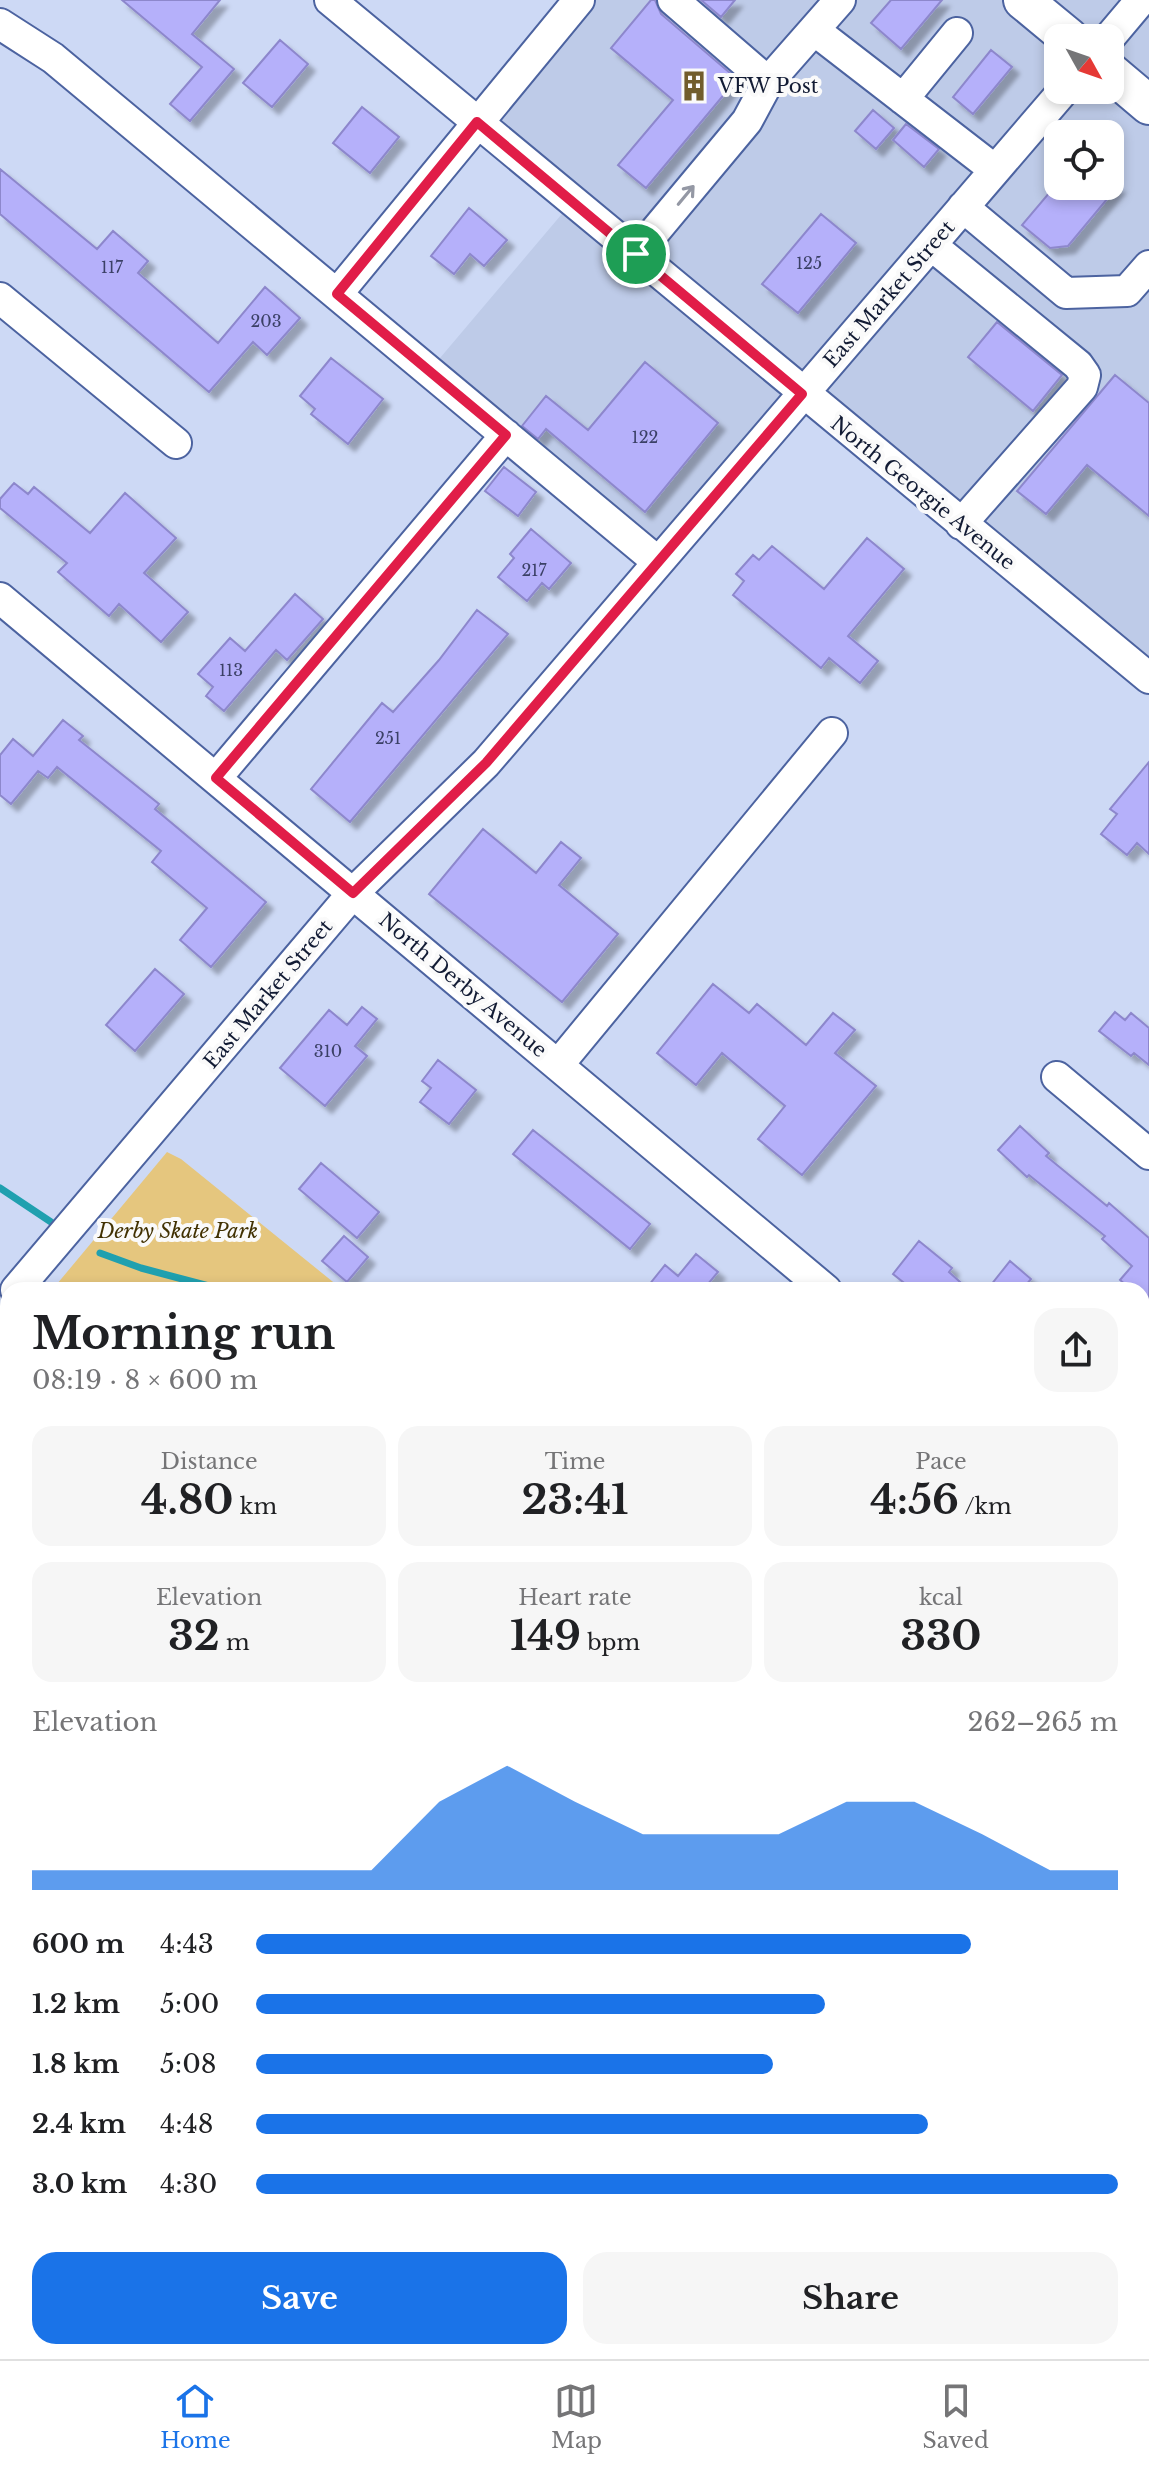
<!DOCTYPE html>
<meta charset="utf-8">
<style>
:root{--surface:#fff;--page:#f6f6f6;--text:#202124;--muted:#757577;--line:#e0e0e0;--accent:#1a73e8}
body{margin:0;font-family:"Libre Baskerville",serif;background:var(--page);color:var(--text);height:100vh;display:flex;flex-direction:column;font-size:30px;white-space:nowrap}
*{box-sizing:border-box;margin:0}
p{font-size:26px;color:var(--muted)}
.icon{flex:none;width:44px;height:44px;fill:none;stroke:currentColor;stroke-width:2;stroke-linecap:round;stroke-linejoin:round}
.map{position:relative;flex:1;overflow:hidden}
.panel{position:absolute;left:0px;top:1282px;width:1150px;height:1078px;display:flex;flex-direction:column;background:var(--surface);border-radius:24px 24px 0 0;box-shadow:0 4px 12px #0003}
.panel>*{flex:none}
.needle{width:52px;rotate:130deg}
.buttons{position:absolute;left:1044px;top:24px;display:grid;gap:16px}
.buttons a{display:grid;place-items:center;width:80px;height:80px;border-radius:16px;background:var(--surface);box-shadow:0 4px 12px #0003;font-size:40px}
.pin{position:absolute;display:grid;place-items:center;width:68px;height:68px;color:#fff;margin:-34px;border:4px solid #fff;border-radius:50%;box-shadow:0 2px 8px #0007}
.round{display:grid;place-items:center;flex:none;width:84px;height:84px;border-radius:24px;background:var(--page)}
.overview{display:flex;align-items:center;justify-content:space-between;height:136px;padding:0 32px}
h1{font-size:44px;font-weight:800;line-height:60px}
.figures{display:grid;grid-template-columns:repeat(3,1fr);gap:12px;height:136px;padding:8px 32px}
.figures div{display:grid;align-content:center;border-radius:20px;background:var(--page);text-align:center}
.figures b{font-size:40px;font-weight:800}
.figures small{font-size:22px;font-weight:400}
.figures p{font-size:22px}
.chart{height:224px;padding:16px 32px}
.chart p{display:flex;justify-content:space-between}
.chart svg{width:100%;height:144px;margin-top:8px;fill:var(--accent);opacity:.7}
.primary-button{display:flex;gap:16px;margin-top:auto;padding:16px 32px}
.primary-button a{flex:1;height:92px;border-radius:24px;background:var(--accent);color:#fff;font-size:32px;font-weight:800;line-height:92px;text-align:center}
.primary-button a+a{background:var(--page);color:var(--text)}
ul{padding:0 32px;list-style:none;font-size:26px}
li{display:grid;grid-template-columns:128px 96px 1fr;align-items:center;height:60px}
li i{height:20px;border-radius:10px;background:var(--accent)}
.tab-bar{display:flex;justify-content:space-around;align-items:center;height:112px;border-top:2px solid var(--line);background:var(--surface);font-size:22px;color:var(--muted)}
.tab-bar a{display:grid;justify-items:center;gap:4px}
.tab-bar .current{color:var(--accent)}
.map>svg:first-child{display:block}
.built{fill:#becbe8;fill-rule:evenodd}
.green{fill:#e5c67e}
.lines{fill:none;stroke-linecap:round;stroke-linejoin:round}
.stream{stroke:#20a0af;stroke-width:7}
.building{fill:#b5b0fa;stroke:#8d87cc;stroke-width:2;filter:url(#shadow)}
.minor-casing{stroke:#4c63a0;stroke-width:34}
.major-casing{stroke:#4c63a0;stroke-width:42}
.minor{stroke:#fff;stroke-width:30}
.major{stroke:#fff;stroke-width:38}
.oneway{stroke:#9498a4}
.route-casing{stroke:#fff;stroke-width:16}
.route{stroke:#e11d48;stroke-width:10}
.labels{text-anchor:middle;stroke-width:8;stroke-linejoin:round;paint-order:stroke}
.number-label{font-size:16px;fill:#3b4066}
.poi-label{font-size:20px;fill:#121b34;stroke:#fafafa;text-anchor:start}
.street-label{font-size:20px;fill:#121b34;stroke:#fafafa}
.park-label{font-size:20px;font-style:italic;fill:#413102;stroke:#fafafa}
</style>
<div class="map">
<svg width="1149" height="2359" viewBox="0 0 1149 2359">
<defs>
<filter id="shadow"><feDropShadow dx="7" dy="7" stdDeviation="2" flood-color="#0004"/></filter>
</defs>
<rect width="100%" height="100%" fill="#cdd9f5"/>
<!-- built -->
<path class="built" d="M 579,0 L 1149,0 L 1149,659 L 803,394 L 658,562 L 429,371 L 572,202 L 477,122 ZM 1058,38 L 1110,38 L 1110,90 L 1058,90 ZM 1058,134 L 1110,134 L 1110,186 L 1058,186 Z
M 1149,1817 L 1149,2017 L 1142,2011 L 1142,1826 Z"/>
<!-- green -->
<path class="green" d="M 167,1152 L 181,1159 L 343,1290 L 52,1290 Z
M 1149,2259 L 1149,2359 L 1064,2359 L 1070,2352 L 1142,2352 L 1142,2267 Z
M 492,2352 L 852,2352 L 860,2359 L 500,2359 Z"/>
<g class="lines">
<!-- stream -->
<path class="stream" d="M 0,1188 L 51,1222
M 100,1253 L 141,1268 L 224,1290
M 1142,2152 L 1145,2155"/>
</g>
<!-- building -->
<path class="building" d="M 122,0 L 220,0 L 192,34 L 234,69 L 190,121 L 170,104 L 202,67 Z
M 651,0 L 655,0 L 661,14 L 737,79 L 646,188 L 618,165 L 673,100 L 611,48 Z
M 701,0 L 735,0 L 721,17 Z
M 891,0 L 942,0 L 901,49 L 871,23 Z
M 280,40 L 308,64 L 272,107 L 243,83 Z
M 991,50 L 1012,67 L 973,114 L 953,97 Z
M 362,107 L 399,137 L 370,173 L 333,143 Z
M 873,110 L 894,128 L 876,149 L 855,131 Z
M 906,124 L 939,149 L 924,167 L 893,140 Z
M 0,169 L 97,249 L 113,231 L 148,261 L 138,273 L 218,343 L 265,287 L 300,318 L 267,355 L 253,342 L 209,392 L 0,214 Z
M 1055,186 L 1118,186 L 1068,246 L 1050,248 L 1022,225 Z
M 469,208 L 507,240 L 484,266 L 470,254 L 454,274 L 431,256 Z
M 821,214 L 856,243 L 798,313 L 762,284 Z
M 997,322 L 1062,375 L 1033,411 L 968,357 Z
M 331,358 L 383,399 L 348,444 L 311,414 L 315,409 L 300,396 Z
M 645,362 L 718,423 L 645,512 L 546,429 L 538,439 L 522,426 L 546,396 L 588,430 Z
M 1115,375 L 1149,403 L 1149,516 L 1087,465 L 1046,514 L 1017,491 Z
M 504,467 L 536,492 L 518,516 L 485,491 Z
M 14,483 L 28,494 L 34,487 L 90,533 L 125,493 L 176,538 L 144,573 L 188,612 L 161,642 L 119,604 L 109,616 L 58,572 L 67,563 L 0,508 L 0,499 Z
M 531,529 L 571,563 L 549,589 L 542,583 L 527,601 L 498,577 L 514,558 L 510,554 Z
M 867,538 L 904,569 L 848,636 L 878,661 L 860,683 L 829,658 L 821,668 L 733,595 L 744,581 L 736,574 L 753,555 L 759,560 L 772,546 L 824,589 Z
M 295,594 L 323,619 L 287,660 L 276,650 L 224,711 L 206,696 L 213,687 L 198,674 L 230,638 L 245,651 Z
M 477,610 L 508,634 L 350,822 L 311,789 L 382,703 L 393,712 L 439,660 Z
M 63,720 L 83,736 L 79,740 L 159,804 L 155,809 L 266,902 L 211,967 L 180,940 L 207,908 L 152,862 L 161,851 L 57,767 L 48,778 L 38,771 L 11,804 L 0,795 L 0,755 L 13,739 L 33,756 Z
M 1149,762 L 1149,854 L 1137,843 L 1127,855 L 1101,834 L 1117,814 L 1110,809 Z
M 483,829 L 536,873 L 561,842 L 581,858 L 559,885 L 618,934 L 562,1002 L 429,894 Z
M 155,969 L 184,994 L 135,1051 L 106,1025 Z
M 713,984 L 749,1013 L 757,1004 L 806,1045 L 833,1013 L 855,1030 L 835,1053 L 876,1086 L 802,1175 L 758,1139 L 785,1106 L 722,1053 L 696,1085 L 657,1053 Z
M 362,1007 L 377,1019 L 355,1046 L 367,1056 L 325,1106 L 280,1068 L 329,1010 L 347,1025 Z
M 1115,1012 L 1125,1020 L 1131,1013 L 1149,1028 L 1149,1065 L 1134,1053 L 1131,1056 L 1099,1031 Z
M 438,1060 L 476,1090 L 449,1124 L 420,1102 L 431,1088 L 422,1081 Z
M 1020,1126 L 1049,1153 L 1046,1156 L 1107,1206 L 1109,1203 L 1149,1238 L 1149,1304 L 1142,1298 L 1142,1290 L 1132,1290 L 1120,1280 L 1132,1266 L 1102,1239 L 1105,1236 L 1029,1175 L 1027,1177 L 998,1150 Z
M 533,1130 L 650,1224 L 630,1249 L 513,1154 Z
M 321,1163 L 379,1212 L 357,1238 L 299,1189 Z
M 344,1236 L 368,1257 L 347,1282 L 322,1261 Z
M 919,1241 L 952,1268 L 949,1272 L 969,1290 L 913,1290 L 893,1274 Z
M 696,1254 L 718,1272 L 703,1290 L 645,1290 L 665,1265 L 678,1276 Z
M 1010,1261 L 1031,1279 L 1022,1290 L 987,1290 Z"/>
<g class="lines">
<!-- minor casing -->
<g class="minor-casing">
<path id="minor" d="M 330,0 L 1149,678
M 673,0 L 768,82 L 840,0
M 0,24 L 53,58 L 658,562
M 814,30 L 995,170
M 1109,38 L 1141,0
M 903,99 L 957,33
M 963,207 L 1066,293 L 1127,291 L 1149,266
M 931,245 L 1078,365 L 1085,375 L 1082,387 L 961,524
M 636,254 L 747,121 L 768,82
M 337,294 L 579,0
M 0,298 L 176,443
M 0,598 L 826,1290
M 216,778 L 506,435
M 558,1065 L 832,733
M 1057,1077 L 1149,1154
M 16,1290 L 353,893 L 486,763 L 1064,90
M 0,1524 L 8,1531
M 1142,1551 L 1149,1557
M 0,1639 L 8,1646
M 1142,1880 L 1149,1872
M 0,1968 L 8,1958
M 0,2075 L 8,2082
M 336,2352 L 344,2359
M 994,2352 L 1002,2359
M 72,2359 L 77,2352"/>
</g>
<!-- major casing -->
<g class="major-casing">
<path id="major" d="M 1023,0 L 1069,38
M 1110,72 L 1149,105
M 1142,2215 L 1149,2207
M 1021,2359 L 1027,2352"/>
</g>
<!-- minor -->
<use href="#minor" class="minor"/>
<!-- major -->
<use href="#major" class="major"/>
</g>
<!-- one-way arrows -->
<defs><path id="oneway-shaft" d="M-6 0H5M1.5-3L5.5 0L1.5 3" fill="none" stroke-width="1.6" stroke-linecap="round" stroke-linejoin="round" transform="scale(2)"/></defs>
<use class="oneway" href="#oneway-shaft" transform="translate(686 195) rotate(-50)"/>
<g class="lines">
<!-- route casing -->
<g class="route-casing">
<path id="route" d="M 477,122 L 802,394 L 486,763 L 353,893 L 216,778 L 506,435 L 337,294 Z"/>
</g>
<!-- route -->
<use href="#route" class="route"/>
</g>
<!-- icons -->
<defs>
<g id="building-bare" transform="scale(2.4)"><path d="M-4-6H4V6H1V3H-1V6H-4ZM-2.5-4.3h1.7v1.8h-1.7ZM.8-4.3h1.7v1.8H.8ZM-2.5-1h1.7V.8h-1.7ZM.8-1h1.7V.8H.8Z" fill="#715d2c" stroke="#fafafa" stroke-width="2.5" paint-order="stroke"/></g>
</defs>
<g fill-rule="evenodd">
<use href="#building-bare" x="694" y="86"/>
</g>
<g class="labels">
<!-- number labels -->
<g class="number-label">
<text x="809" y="269">125</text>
<text x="112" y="273">117</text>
<text x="266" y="327">203</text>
<text x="645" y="443">122</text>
<text x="534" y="576">217</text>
<text x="231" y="676">113</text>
<text x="388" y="744">251</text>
<text x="328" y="1057">310</text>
</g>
<!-- poi labels -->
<g class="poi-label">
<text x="718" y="93">VFW Post</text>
</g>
<!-- street labels -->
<g class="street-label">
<text transform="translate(889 294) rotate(-49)" y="7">East Market Street</text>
<text transform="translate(923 493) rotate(39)" y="7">North Georgie Avenue</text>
<text transform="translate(463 985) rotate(40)" y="7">North Derby Avenue</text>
<text transform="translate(268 994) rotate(-50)" y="7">East Market Street</text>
</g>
<!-- park labels -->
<g class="park-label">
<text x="178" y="1238">Derby Skate Park</text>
</g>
</g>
</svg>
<div class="buttons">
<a><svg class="needle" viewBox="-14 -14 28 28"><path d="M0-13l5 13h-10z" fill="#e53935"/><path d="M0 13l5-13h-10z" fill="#757577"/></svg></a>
<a><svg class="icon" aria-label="locate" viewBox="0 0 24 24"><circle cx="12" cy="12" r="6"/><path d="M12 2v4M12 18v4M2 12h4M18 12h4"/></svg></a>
</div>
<div class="pin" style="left:636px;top:254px;background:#1e9e55"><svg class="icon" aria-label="arrive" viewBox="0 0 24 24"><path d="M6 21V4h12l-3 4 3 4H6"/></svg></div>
<section class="panel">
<div class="overview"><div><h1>Morning run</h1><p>08:19 · 8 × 600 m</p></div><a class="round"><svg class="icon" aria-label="share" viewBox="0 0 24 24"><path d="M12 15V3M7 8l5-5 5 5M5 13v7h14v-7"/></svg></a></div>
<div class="figures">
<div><p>Distance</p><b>4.80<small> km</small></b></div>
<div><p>Time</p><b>23:41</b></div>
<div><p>Pace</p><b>4:56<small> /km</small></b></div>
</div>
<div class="figures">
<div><p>Elevation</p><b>32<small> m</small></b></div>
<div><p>Heart rate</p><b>149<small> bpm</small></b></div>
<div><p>kcal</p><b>330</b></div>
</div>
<div class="chart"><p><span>Elevation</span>262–265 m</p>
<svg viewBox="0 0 160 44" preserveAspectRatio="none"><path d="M0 44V38L10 38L20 38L30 38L40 38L50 38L60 17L70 6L80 17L90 27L100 27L110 27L120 17L130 17L140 27L150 38L160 38V44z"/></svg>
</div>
<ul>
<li><b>600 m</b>4:43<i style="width:83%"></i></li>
<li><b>1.2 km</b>5:00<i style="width:66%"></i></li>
<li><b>1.8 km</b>5:08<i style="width:60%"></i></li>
<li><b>2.4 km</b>4:48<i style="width:78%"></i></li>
<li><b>3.0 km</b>4:30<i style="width:100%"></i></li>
</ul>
<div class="primary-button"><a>Save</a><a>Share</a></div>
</section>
</div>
<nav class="tab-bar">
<a class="current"><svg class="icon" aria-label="home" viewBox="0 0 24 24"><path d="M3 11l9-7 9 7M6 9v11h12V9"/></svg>Home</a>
<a><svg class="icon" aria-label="map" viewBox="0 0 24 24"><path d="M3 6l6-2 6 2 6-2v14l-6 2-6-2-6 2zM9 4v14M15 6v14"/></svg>Map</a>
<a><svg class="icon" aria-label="saved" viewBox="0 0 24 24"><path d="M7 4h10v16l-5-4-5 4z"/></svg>Saved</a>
</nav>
